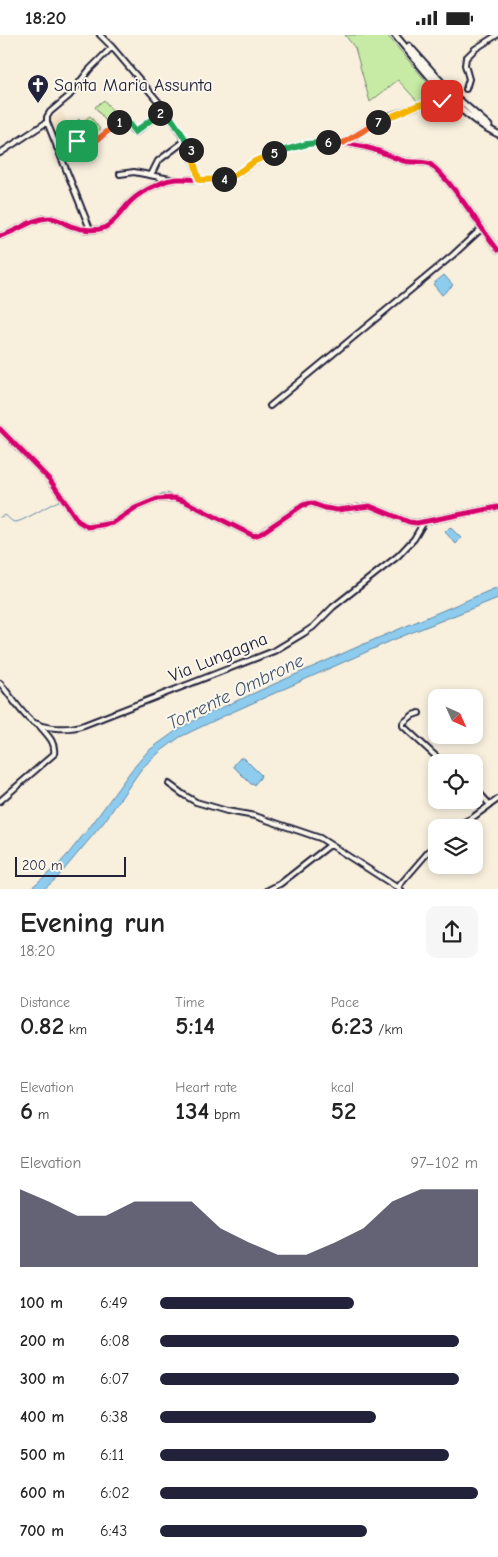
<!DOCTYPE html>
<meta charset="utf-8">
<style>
:root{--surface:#fff;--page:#f6f6f6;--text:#222;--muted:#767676;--accent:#22223b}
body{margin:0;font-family:"Comic Neue",sans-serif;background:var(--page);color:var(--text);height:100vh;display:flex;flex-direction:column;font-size:19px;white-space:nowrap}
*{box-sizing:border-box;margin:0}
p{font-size:16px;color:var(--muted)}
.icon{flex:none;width:28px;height:28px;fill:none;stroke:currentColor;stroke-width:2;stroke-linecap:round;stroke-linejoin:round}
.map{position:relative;height:854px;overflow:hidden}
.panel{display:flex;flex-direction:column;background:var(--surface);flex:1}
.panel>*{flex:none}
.needle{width:32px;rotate:135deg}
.buttons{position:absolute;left:428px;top:654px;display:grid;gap:10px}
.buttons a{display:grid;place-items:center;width:55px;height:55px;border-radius:10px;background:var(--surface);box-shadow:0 2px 8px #0003;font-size:25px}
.scale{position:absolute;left:15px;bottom:12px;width:111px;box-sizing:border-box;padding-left:5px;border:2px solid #22223b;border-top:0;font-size:14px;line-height:18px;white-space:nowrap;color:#22223b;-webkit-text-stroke:4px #fbf7ec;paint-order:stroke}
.pin{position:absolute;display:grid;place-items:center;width:42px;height:42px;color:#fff;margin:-21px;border-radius:10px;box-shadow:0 2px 8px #0006}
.km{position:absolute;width:25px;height:25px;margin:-12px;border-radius:50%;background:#222;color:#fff;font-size:14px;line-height:25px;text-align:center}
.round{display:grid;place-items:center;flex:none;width:52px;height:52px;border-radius:10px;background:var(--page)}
.summary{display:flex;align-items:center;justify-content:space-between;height:85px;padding:0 20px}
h1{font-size:28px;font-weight:700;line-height:38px}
.stats{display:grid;grid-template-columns:repeat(3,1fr);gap:8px;height:85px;padding:5px 20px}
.stats div{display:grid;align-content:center}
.stats b{font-size:25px;font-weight:700}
.stats small{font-size:14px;font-weight:400}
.stats p{font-size:14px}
.chart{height:140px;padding:10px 20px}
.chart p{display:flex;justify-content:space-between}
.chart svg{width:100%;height:90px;margin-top:5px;fill:var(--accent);opacity:.7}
ul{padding:0 20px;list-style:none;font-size:16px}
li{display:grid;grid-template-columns:80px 60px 1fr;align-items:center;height:38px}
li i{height:12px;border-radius:6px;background:var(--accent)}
.status{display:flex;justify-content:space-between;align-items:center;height:35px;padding:0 25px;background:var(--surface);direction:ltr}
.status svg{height:14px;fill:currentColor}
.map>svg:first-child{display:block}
.built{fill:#f4e5ca}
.green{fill:#c7eba5;stroke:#748670}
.water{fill:#8dccee;stroke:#6288a6}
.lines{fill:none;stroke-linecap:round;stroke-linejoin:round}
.stream{stroke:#6288a6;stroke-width:1}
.minor-casing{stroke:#22223b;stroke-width:8}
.secondary-casing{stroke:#22223b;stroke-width:9}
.minor{stroke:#fbf7ec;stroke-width:4}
.secondary{stroke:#fbf7ec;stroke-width:5}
.cycleway-casing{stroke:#fbf7ec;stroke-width:8}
.cycleway{stroke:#d6006c;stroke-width:5}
.split-1-casing{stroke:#fff;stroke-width:10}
.split-2-casing{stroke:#fff;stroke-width:10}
.split-3-casing{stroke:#fff;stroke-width:10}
.split-4-casing{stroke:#fff;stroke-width:10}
.split-5-casing{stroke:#fff;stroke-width:10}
.split-6-casing{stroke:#fff;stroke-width:10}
.split-7-casing{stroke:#fff;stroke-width:10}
.split-8-casing{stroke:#fff;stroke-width:10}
.split-1{stroke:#f0652b;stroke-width:6}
.split-2{stroke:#22a559;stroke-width:6}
.split-3{stroke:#22a559;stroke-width:6}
.split-4{stroke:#f5b400;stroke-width:6}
.split-5{stroke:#f5b400;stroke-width:6}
.split-6{stroke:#22a559;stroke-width:6}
.split-7{stroke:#f0652b;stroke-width:6}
.split-8{stroke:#f5b400;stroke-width:6}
.labels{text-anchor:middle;stroke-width:4;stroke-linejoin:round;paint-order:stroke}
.poi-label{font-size:18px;fill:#22223b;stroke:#fbf7ec;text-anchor:start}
.street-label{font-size:18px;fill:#22223b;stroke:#fbf7ec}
.water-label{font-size:19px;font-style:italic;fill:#425571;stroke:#fbf7ec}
</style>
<div class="status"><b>18:20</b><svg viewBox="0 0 49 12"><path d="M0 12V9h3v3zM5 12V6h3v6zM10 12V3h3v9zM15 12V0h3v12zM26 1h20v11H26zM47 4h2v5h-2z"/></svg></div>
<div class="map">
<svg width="498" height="855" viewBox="0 0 498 855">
<rect width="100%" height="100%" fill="#f8efdd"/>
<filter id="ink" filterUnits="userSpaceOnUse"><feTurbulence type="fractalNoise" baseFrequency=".02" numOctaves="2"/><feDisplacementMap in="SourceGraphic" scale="10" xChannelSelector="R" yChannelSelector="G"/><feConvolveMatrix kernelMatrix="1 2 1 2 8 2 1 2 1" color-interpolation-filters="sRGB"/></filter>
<g filter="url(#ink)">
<!-- built -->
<path class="built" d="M 62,76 L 66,85 L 52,95 L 49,85 Z"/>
<!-- green -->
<path class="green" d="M 345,0 L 387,0 L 432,53 L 432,60 L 422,66 L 421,65 L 418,67 L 398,45 L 370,67 L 355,13 Z
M 104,65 L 117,82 L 108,89 L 95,72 Z
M 90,81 L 102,97 L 94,102 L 83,86 Z
M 79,84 L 94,103 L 85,111 L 70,92 Z"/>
<!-- water -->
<path class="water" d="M 444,240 L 453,250 L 442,260 L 433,249 Z
M 450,492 L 461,503 L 456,509 L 445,497 Z
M 498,552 L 498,563 L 393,605 L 228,679 L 180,702 L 161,716 L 142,733 L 104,787 L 57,843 L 44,854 L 30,854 L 59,829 L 68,819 L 93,788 L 130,737 L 148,716 L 180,693 L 205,680 L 364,609 Z
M 240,723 L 244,723 L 261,740 L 260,743 L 254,750 L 251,749 L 234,732 L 234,730 Z"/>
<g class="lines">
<!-- stream -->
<path class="stream" d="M 167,458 L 180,463
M 133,471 L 164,458
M 0,482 L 5,480 C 8,482 11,486 14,487 C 22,488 51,468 61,465
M 77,482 L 83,487 L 91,490"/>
<!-- minor casing -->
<g class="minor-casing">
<path id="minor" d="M 100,0 L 112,12 L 168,78 L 190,114 L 199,145
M 466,54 L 469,44 L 465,30 L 466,23 L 475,14 L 497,0
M 433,64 L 437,58 L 437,50
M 430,68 L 450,65
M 343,108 L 384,83 L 447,60
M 57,113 L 74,103 L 77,105 L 81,113 L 86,114 L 123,84 L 126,85 L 133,96 L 136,97 L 165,74
M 0,118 L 47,87
M 120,139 L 134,137 L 170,144
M 151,140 L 158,126 L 186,105
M 90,194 L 47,87 L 47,82 L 50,77 L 69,61 L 89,35 L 112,12
M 0,201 C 17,197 32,183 49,183 C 59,183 65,190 74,192 C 82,195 95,196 104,193 C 115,188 122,175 130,167 C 138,159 149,153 159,149 C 180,138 203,149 226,143 C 242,140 253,125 269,120 C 306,106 333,103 372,114 C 383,117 393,123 404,126 C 413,128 422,126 430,129 C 455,149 477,189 498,215
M 270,371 L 453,220 L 481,194
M 0,394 L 50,445 L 78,486 L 88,492 L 113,488 L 135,473 L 157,464 L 174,463 L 184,466 L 254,501 L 260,499 L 303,470 L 311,468 L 325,473 L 337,475 L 370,471 L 409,487 L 417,488 L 498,472
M 0,648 C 10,660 19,675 30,685 C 42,695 70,695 84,690 L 274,616 L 304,598 L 313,592 L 333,572 L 398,521 L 414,504 L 424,487
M 419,678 L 413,680 L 403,688 L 403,691 L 443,728
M 169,749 L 184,760 L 196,767 L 227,776 L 255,781 L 320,803 L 401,855
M 474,752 L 490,770
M 0,766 L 54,719 C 56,706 46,699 38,689
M 454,792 L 472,783 L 498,764
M 398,852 L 436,808
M 268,855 L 280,849 L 330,810"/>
</g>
<!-- secondary casing -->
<g class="secondary-casing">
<path id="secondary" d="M 395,0 C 425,35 455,79 498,99
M 409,11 L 451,58 L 489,91"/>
</g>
<!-- minor -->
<use href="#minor" class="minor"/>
<!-- secondary -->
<use href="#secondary" class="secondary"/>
<!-- cycleway casing -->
<g class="cycleway-casing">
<path id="cycleway" d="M 0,201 C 17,197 32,183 49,183 C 59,183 65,190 74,192 C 82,195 95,196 104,193 C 115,188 122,175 130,167 C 138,159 149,153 159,149 C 180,138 203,149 226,143 C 242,140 253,125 269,120 C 306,106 333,103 372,114 C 383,117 393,123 404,126 C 413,128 422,126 430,129 C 455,149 477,189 498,215
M 0,394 L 50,445 L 78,486 L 88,492 L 113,488 L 135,473 L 157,464 L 174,463 L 184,466 L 254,501 L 260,499 L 303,470 L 311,468 L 325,473 L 337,475 L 370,471 L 409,487 L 417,488 L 498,472"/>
</g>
<!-- cycleway -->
<use href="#cycleway" class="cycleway"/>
</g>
</g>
<g class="lines" filter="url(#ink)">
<!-- split-1 casing -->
<g class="split-1-casing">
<path id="split-1" d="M 77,106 L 81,113 L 86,114 L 119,87"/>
</g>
<!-- split-2 casing -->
<g class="split-2-casing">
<path id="split-2" d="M 119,87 L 122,84 L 125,84 L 135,97 L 160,78"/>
</g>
<!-- split-3 casing -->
<g class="split-3-casing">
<path id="split-3" d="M 160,78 L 165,74 L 186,105 L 191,115"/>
</g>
<!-- split-4 casing -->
<g class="split-4-casing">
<path id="split-4" d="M 191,115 L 199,145 L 224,144"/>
</g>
<!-- split-5 casing -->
<g class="split-5-casing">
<path id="split-5" d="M 224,144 L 235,140 L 255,126 L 274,118"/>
</g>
<!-- split-6 casing -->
<g class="split-6-casing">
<path id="split-6" d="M 274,118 L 307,109 L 328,107"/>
</g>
<!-- split-7 casing -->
<g class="split-7-casing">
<path id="split-7" d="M 328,107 L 343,108 L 378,87"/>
</g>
<!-- split-8 casing -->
<g class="split-8-casing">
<path id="split-8" d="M 378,87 L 418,70 L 442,66"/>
</g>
<!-- split-1 -->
<use href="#split-1" class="split-1"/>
<!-- split-2 -->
<use href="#split-2" class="split-2"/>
<!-- split-3 -->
<use href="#split-3" class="split-3"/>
<!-- split-4 -->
<use href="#split-4" class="split-4"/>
<!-- split-5 -->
<use href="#split-5" class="split-5"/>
<!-- split-6 -->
<use href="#split-6" class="split-6"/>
<!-- split-7 -->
<use href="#split-7" class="split-7"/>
<!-- split-8 -->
<use href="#split-8" class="split-8"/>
</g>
<!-- icons -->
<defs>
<g id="church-pin" transform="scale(1.125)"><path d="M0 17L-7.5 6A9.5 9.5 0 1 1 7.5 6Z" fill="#22223b" stroke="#fbf7ec"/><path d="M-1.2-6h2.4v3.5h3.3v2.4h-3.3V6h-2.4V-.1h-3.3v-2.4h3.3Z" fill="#fff"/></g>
</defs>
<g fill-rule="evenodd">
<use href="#church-pin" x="38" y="50"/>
</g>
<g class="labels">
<!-- poi labels -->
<g class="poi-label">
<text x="54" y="56">Santa Maria Assunta</text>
</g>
<!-- street labels -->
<g class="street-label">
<text transform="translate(218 622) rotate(-22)" y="6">Via Lungagna</text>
</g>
<!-- water labels -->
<g class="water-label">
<text transform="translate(235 656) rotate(-26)" y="7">Torrente Ombrone</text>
</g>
</g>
</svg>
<div class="buttons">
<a><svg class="needle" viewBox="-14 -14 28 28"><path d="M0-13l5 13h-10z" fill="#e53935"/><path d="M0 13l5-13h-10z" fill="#767676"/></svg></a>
<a><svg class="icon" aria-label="locate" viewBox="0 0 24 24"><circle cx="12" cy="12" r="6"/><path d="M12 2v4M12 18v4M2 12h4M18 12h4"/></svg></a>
<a><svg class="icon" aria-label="layers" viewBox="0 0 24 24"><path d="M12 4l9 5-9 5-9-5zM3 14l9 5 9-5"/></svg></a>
</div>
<div class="scale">200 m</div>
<div class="pin" style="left:77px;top:106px;background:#1e9e55"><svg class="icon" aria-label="arrive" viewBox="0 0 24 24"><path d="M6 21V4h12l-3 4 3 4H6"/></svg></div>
<div class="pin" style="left:442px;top:66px;background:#d93025"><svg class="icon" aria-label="check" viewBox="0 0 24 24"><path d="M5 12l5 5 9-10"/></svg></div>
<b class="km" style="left:119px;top:87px">1</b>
<b class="km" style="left:160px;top:78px">2</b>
<b class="km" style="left:191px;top:115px">3</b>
<b class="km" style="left:224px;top:144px">4</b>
<b class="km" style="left:274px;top:118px">5</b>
<b class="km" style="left:328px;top:107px">6</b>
<b class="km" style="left:378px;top:87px">7</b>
</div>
<section class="panel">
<div class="summary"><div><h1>Evening run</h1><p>18:20</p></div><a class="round"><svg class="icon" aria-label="share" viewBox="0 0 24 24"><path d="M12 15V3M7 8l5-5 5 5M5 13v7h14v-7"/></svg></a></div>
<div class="stats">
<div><p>Distance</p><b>0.82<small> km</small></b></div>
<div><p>Time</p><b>5:14</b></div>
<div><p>Pace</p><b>6:23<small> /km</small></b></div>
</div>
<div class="stats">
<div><p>Elevation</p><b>6<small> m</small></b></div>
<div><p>Heart rate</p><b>134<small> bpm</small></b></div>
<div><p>kcal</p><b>52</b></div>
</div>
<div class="chart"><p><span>Elevation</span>97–102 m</p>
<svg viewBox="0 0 160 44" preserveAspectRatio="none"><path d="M0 44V6L10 12L20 19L30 19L40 12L50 12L60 12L70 25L80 32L90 38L100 38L110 32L120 25L130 12L140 6L150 6L160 6V44z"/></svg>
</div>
<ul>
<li><b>100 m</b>6:49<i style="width:61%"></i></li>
<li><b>200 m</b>6:08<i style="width:94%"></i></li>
<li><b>300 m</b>6:07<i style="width:94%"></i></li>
<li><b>400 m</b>6:38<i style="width:68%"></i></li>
<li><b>500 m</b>6:11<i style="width:91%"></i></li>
<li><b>600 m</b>6:02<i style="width:100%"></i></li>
<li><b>700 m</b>6:43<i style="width:65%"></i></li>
</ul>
</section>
